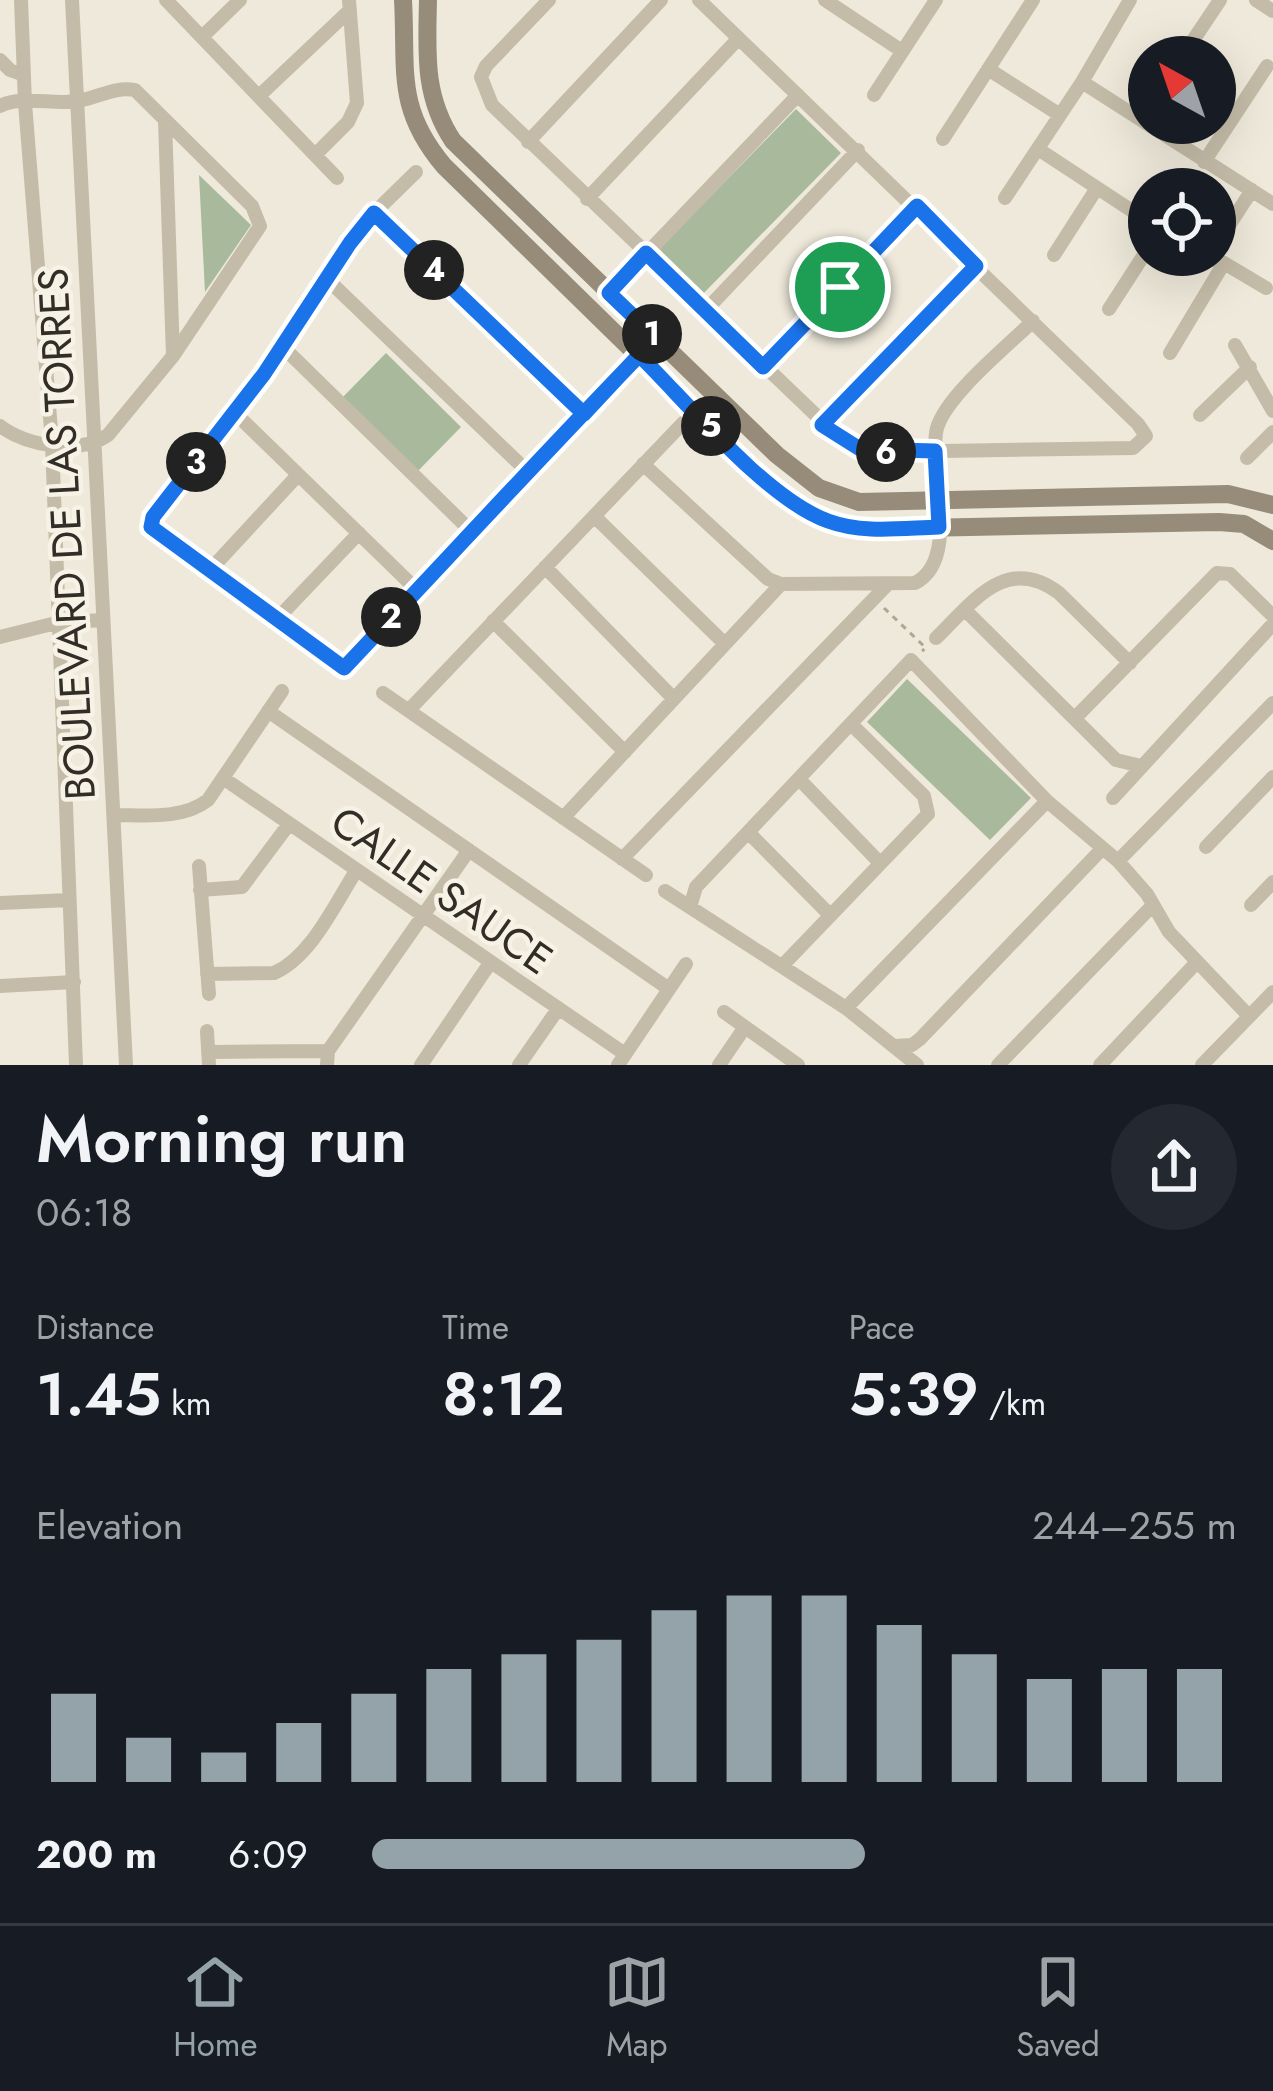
<!DOCTYPE html>
<meta charset="utf-8">
<style>
:root{--surface:#171b24;--page:#242831;--text:#f1f3f6;--muted:#9ea1a6;--line:#363941;--accent:#94a2aa}
body{margin:0;font-family:Jost,sans-serif;background:var(--page);color:var(--text);height:100vh;display:flex;flex-direction:column;font-size:45px;white-space:nowrap}
*{box-sizing:border-box;margin:0}
p{font-size:39px;color:var(--muted)}
.icon{flex:none;width:66px;height:66px;fill:none;stroke:currentColor;stroke-width:2;stroke-linecap:round;stroke-linejoin:round}
.map{position:relative;height:1065px;overflow:hidden}
.side{display:flex;flex-direction:column;background:var(--surface);flex:1}
.side>*{flex:none}
.needle{width:78px;rotate:320deg}
.fabs{position:absolute;left:1128px;top:36px;display:grid;gap:24px}
.fabs a{display:grid;place-items:center;width:108px;height:108px;border-radius:50%;background:var(--surface);box-shadow:0 12px 48px #0002;font-size:60px}
.pin{position:absolute;display:grid;place-items:center;width:102px;height:102px;color:#fff;margin:-51px;border:6px solid #fff;border-radius:50%;box-shadow:0 3px 12px #0007}
.km{position:absolute;width:60px;height:60px;margin:-30px;border-radius:50%;background:#222;color:#fff;font-size:33px;line-height:60px;text-align:center}
.round{display:grid;place-items:center;flex:none;width:126px;height:126px;border-radius:63px;background:var(--page)}
.overview{display:flex;align-items:center;justify-content:space-between;height:204px;padding:0 36px}
h1{font-size:66px;font-weight:600;line-height:90px}
.figures{display:grid;grid-template-columns:repeat(3,1fr);gap:18px;height:204px;padding:12px 36px}
.figures div{display:grid;align-content:center}
.figures b{font-size:60px;font-weight:600}
.figures small{font-size:33px;font-weight:400}
.figures p{font-size:33px}
.chart{height:336px;padding:24px 36px}
.chart p{display:flex;justify-content:space-between}
.chart svg{width:100%;height:216px;margin-top:12px;stroke:var(--accent);stroke-width:6}
ul{padding:0 36px;list-style:none;font-size:39px}
li{display:grid;grid-template-columns:192px 144px 1fr;align-items:center;height:90px}
li i{height:30px;border-radius:15px;background:var(--accent)}
.dock{display:flex;justify-content:space-around;align-items:center;height:168px;border-top:3px solid var(--line);background:var(--surface);font-size:33px;color:var(--muted)}
.dock a{display:grid;justify-items:center;gap:6px}
.dock .active{color:var(--accent)}
.map>svg:first-child{display:block}
.green{fill:#a9ba9c}
.lines{fill:none;stroke-linecap:round;stroke-linejoin:round}
.path{stroke:#afa693;stroke-width:3;stroke-dasharray:6 6;stroke-linecap:butt}
.street{stroke:#c4bca8;stroke-width:14}
.secondary{stroke:#978c7a;stroke-width:18}
.route-casing{stroke:#fff;stroke-width:24}
.route{stroke:#1a73e8;stroke-width:15}
.labels{text-anchor:middle;stroke-width:9;stroke-linejoin:round;paint-order:stroke}
.street-label{font-size:42px;fill:#322d27;stroke:#f6f3e6}
</style>
<div class="map">
<svg width="1273" height="1065" viewBox="0 0 1273 1065">
<rect width="100%" height="100%" fill="#eee9da"/>
<!-- green -->
<path class="green" d="M 796,109 L 841,153 L 698,299 L 653,255 Z
M 199,175 L 251,225 L 205,292 Z
M 386,353 L 461,427 L 416,473 L 341,399 Z
M 907,679 L 1031,798 L 990,840 L 867,722 Z"/>
<g class="lines">
<!-- path -->
<path class="path" d="M 884,608 L 926,648 L 922,651"/>
<!-- street -->
<path class="street" d="M 21,0 L 25,103 L 52,443 L 76,1065
M 72,0 L 126,1065
M 166,0 L 337,178
M 549,0 L 486,66 L 481,77 L 492,105 L 845,443 L 881,452 L 1133,448 L 1146,436 L 1138,424 L 699,0
M 825,0 L 902,51
M 1256,0 L 1273,11
M 202,37 L 240,0
M 1182,57 L 1220,0
M 0,60 L 10,70 L 24,75
M 988,69 L 1060,115
M 1082,82 L 1273,204
M 260,95 L 350,10
M 874,95 L 936,0
M 0,106 C 22,95 53,105 78,101 C 97,98 115,86 135,90 L 252,206 L 260,226 L 173,356 L 108,435 C 79,455 27,446 0,426
M 165,121 L 173,356
M 943,139 L 1033,0
M 528,142 L 661,0
M 1038,149 L 1149,222
M 316,154 L 348,122 L 357,103 L 349,0
M 1204,162 L 1267,66
M 416,172 L 374,213 L 349,243 L 264,374 L 151,522 L 150,527 L 344,668 L 655,338
M 1005,198 L 1082,82 L 1130,0
M 587,199 L 738,39
M 374,213 L 584,414
M 1215,247 L 1252,190
M 1054,255 L 1097,188
M 1200,255 L 1224,263 L 1266,288
M 326,278 L 528,472
M 609,293 L 798,95
M 1109,309 L 1149,247
M 706,310 L 858,150
M 1235,345 L 1273,411
M 283,347 L 472,532
M 1170,353 L 1224,263
M 763,367 L 917,206
M 235,413 L 417,590
M 1200,415 L 1250,367
M 822,425 L 976,266
M 1247,458 L 1273,432
M 643,464 L 768,579 L 781,584 L 915,583 C 960,560 930,475 936,433 C 940,400 1009,345 1033,321
M 594,516 L 725,644
M 545,567 L 674,699
M 210,570 L 298,475
M 965,610 L 1116,760 L 1141,766
M 277,619 L 359,533
M 493,621 L 625,752
M 0,637 L 56,623 L 102,620
M 936,638 C 972,603 1006,553 1059,593 L 1130,663
M 383,693 L 646,875
M 409,710 L 683,423
M 268,711 L 669,989
M 1076,717 L 1217,573 L 1230,574 L 1273,616
M 223,778 L 625,1054
M 800,780 L 880,863
M 1113,798 L 1273,624
M 114,815 C 145,815 182,820 208,800 L 282,691
M 563,818 L 781,584
M 748,832 L 829,914
M 1206,847 L 1273,777
M 622,859 L 887,585
M 1118,861 L 1273,703
M 199,866 L 209,994
M 200,890 L 242,887 L 289,824
M 665,891 L 846,1008 L 917,1065
M 0,903 L 69,900
M 1251,905 L 1273,882
M 690,907 L 696,887 L 911,660 L 1047,801 L 1118,861 L 1147,894 L 1169,932 L 1249,1016
M 782,966 L 928,814 L 924,796 L 852,725
M 207,974 L 274,973 C 311,957 335,904 356,871
M 0,986 L 74,982
M 846,1008 L 1047,801
M 724,1012 L 798,1065
M 207,1031 L 209,1065
M 895,1046 L 912,1045 L 920,1039 L 1101,850
M 209,1052 L 328,1051
M 327,1065 L 328,1051 L 469,850
M 421,1065 L 490,963
M 519,1065 L 558,1009
M 618,1065 L 686,964
M 719,1065 L 745,1027
M 998,1065 L 1152,906
M 1100,1065 L 1197,962
M 1202,1065 L 1273,992"/>
<!-- secondary -->
<path class="secondary" d="M 403,0 C 407,70 395,108 444,166 L 757,472 C 793,504 824,524 873,529 L 1219,522 L 1244,524 L 1273,541
M 428,0 C 427,52 423,96 453,141 L 777,455 L 819,488 L 859,502 L 1228,494 L 1273,505"/>
</g>
<g class="lines">
<!-- route casing -->
<g class="route-casing">
<path id="route" d="M 840,287 L 763,367 L 646,253 L 609,293 L 656,338 C 550,447 448,558 344,668 L 151,527 L 153,517 L 264,374 L 350,243 L 374,213 L 584,414 L 639,355 C 687,402 766,499 828,521 C 863,534 902,528 939,527 L 935,451 L 860,449 L 822,425 L 976,266 L 917,206 L 840,287"/>
</g>
<!-- route -->
<use href="#route" class="route"/>
</g>
<g class="labels">
<!-- street labels -->
<g class="street-label">
<text transform="translate(66 534) rotate(-93)" y="15">BOULEVARD DE LAS TORRES</text>
<text transform="translate(442 890) rotate(35)" y="15">CALLE SAUCE</text>
</g>
</g>
</svg>
<div class="fabs">
<a><svg class="needle" viewBox="-14 -14 28 28"><path d="M0-13l5 13h-10z" fill="#e53935"/><path d="M0 13l5-13h-10z" fill="#9ea1a6"/></svg></a>
<a><svg class="icon" aria-label="locate" viewBox="0 0 24 24"><circle cx="12" cy="12" r="6"/><path d="M12 2v4M12 18v4M2 12h4M18 12h4"/></svg></a>
</div>
<div class="pin" style="left:840px;top:287px;background:#1e9e55"><svg class="icon" aria-label="arrive" viewBox="0 0 24 24"><path d="M6 21V4h12l-3 4 3 4H6"/></svg></div>
<b class="km" style="left:652px;top:334px">1</b>
<b class="km" style="left:391px;top:617px">2</b>
<b class="km" style="left:196px;top:462px">3</b>
<b class="km" style="left:434px;top:270px">4</b>
<b class="km" style="left:711px;top:426px">5</b>
<b class="km" style="left:886px;top:452px">6</b>
</div>
<section class="side">
<div class="overview"><div><h1>Morning run</h1><p>06:18</p></div><a class="round"><svg class="icon" aria-label="share" viewBox="0 0 24 24"><path d="M12 15V3M7 8l5-5 5 5M5 13v7h14v-7"/></svg></a></div>
<div class="figures">
<div><p>Distance</p><b>1.45<small> km</small></b></div>
<div><p>Time</p><b>8:12</b></div>
<div><p>Pace</p><b>5:39<small> /km</small></b></div>
</div>
<div class="chart"><p><span>Elevation</span>244–255 m</p>
<svg viewBox="0 0 160 44" preserveAspectRatio="none"><path d="M5 44V26M15 44V35M25 44V38M35 44V32M45 44V26M55 44V21M65 44V18M75 44V15M85 44V9M95 44V6M105 44V6M115 44V12M125 44V18M135 44V23M145 44V21M155 44V21"/></svg>
</div>
<ul>
<li><b>200 m</b>6:09<i style="width:57%"></i></li>
</ul>
</section>
<nav class="dock">
<a class="active"><svg class="icon" aria-label="home" viewBox="0 0 24 24"><path d="M3 11l9-7 9 7M6 9v11h12V9"/></svg>Home</a>
<a><svg class="icon" aria-label="map" viewBox="0 0 24 24"><path d="M3 6l6-2 6 2 6-2v14l-6 2-6-2-6 2zM9 4v14M15 6v14"/></svg>Map</a>
<a><svg class="icon" aria-label="saved" viewBox="0 0 24 24"><path d="M7 4h10v16l-5-4-5 4z"/></svg>Saved</a>
</nav>
